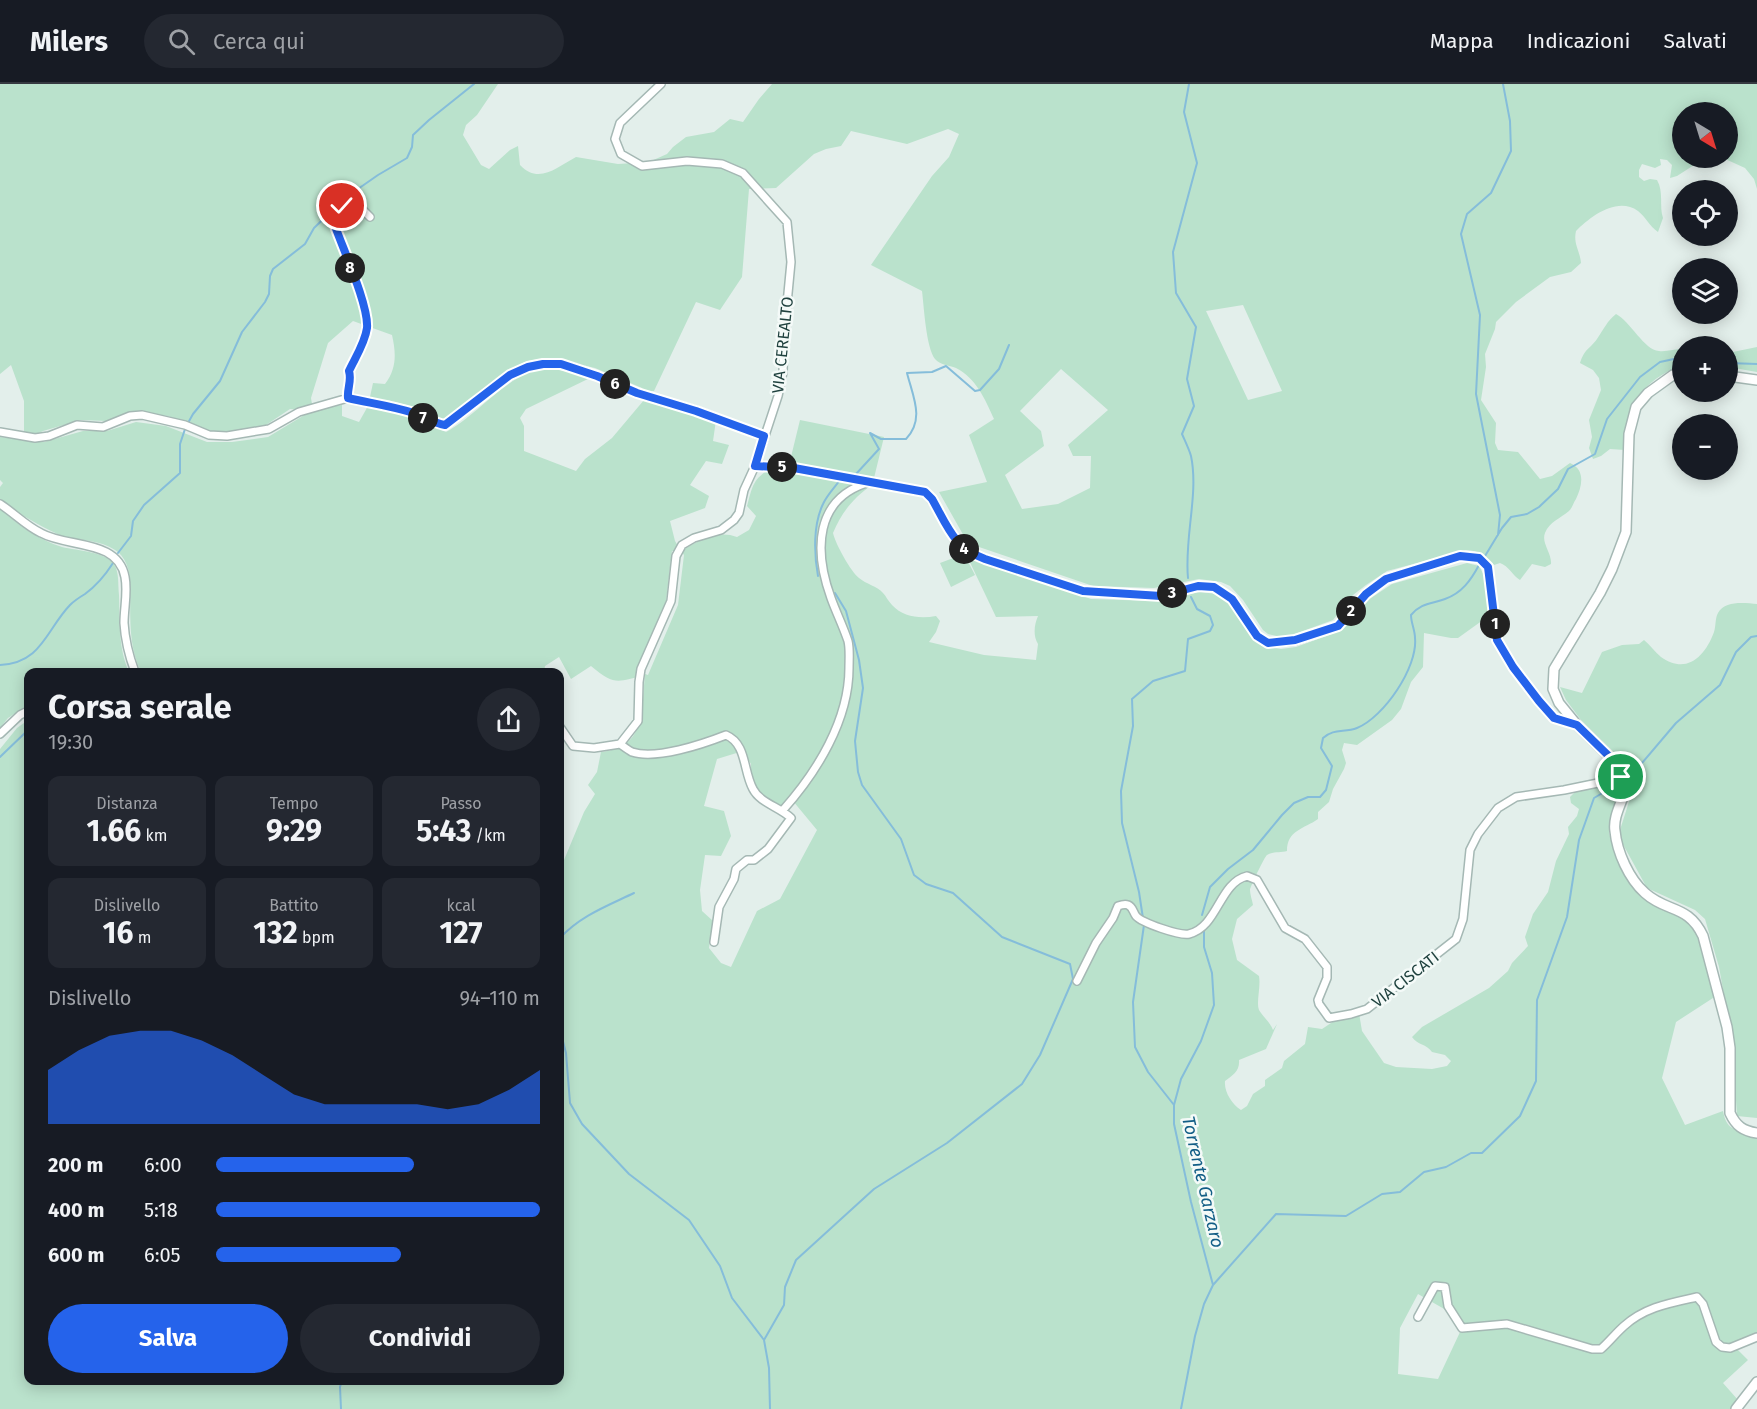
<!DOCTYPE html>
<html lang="it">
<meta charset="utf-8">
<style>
:root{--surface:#171b24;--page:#242831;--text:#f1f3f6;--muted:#9ea1a6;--line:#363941;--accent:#2563eb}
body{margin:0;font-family:"Fira Sans",sans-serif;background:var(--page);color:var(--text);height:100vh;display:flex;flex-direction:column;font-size:22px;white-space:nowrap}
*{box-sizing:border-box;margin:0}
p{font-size:20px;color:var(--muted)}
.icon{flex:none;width:33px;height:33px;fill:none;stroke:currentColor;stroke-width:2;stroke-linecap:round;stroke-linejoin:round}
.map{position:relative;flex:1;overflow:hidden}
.details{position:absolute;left:24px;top:584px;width:540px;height:717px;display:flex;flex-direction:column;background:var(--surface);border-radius:12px;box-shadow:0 3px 15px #0003}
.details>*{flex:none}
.needle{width:39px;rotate:142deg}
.buttons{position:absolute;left:1672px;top:18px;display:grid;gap:12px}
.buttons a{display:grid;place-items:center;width:66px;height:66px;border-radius:50%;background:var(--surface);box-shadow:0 3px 15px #0003;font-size:30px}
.pin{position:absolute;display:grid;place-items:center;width:51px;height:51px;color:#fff;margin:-26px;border:3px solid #fff;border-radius:50%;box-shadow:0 2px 6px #0007}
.km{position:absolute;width:30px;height:30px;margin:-15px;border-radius:50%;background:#222;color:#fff;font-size:16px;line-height:30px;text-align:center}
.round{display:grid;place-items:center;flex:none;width:63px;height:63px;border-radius:32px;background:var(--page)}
.overview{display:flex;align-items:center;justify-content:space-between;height:102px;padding:0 24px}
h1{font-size:33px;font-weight:700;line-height:45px}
.stats{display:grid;grid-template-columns:repeat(3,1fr);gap:9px;height:102px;padding:6px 24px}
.stats div{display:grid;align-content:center;border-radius:12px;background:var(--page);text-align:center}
.stats b{font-size:30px;font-weight:700}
.stats small{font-size:16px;font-weight:400}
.stats p{font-size:16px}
.chart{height:168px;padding:12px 24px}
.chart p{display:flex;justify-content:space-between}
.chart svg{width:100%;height:108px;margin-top:6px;fill:var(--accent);opacity:.7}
.action{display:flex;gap:12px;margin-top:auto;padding:12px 24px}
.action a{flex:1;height:69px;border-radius:36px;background:var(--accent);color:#fff;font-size:24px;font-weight:700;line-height:69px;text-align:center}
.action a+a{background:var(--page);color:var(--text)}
ul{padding:0 24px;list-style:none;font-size:20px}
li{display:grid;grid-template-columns:96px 72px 1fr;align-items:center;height:45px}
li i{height:15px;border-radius:8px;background:var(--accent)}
header{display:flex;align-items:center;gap:36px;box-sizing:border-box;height:84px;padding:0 30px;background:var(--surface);border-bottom:2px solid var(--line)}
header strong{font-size:28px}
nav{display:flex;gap:33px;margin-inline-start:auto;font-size:21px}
.search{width:420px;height:54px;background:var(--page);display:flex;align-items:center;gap:15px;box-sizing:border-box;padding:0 21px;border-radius:33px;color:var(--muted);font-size:22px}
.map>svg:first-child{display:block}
.green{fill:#bae2cc;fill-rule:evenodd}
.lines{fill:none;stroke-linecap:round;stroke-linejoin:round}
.stream{stroke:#85bdda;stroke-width:2}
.minor-casing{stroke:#a5b8b4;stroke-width:10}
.tertiary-casing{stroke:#a5b8b4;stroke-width:12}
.minor{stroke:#fff;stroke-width:7}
.tertiary{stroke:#fff;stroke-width:9}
.route-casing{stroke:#fff;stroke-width:12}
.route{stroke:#2563eb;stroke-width:8}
.labels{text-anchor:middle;stroke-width:5;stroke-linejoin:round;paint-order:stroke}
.street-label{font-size:16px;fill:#20423f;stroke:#f4faf8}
.water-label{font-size:18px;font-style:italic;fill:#125e86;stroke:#f4faf8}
</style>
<header>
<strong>Milers</strong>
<div class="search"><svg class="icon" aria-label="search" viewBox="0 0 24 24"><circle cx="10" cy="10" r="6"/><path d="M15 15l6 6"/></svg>Cerca qui</div>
<nav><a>Mappa</a><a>Indicazioni</a><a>Salvati</a></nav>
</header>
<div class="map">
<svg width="1757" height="1325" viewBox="0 0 1757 1325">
<rect width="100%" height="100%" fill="#e3efeb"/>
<!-- green -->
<path class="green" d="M 0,0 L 498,0 L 477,31 L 466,41 L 463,51 L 481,81 L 489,85 L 510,66 L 518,62 L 520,81 C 539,101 557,83 576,73 L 618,80 L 649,78 L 667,70 L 673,63 L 686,53 L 714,48 L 730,35 L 743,38 L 759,15 L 772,0 L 1757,0 L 1757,105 L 1754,95 L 1745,84 L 1723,74 L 1728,74 L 1728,28 L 1683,28 L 1683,74 L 1705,74 L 1677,92 L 1670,94 L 1672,81 L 1667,76 L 1660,75 L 1661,81 L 1655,84 L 1642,80 L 1639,86 L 1639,93 L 1644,97 L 1650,95 L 1657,96 C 1664,108 1659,122 1663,134 L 1658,148 C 1649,142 1646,133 1638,127 C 1617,112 1590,133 1576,147 C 1573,160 1580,167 1581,179 L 1571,188 L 1550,193 L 1516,218 L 1496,238 L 1495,245 L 1485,270 L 1486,283 L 1481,316 L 1496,339 L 1495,359 L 1498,366 L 1518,368 L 1540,395 L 1552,392 L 1570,379 C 1586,386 1582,402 1576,415 C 1573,419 1573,423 1569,427 C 1561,434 1549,438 1545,449 C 1541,459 1552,469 1551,480 L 1545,483 L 1532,480 L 1520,496 C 1512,491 1509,482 1500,479 L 1494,481 C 1486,471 1479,467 1466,466 L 1387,487 L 1366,501 L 1353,511 L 1333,536 L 1292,551 L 1281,553 L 1268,550 L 1263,546 L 1243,516 L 1230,502 L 1221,498 L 1199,495 L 1154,504 L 1093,502 L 979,463 L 965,454 L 939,408 L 987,398 L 969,351 L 994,335 C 985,315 976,294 956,284 C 949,281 940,281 935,275 C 926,263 924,223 922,207 L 871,181 L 932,92 L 949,73 L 959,50 L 948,45 L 907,60 L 851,47 L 841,62 L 826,65 L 814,70 L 776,104 L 749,105 L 742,193 L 720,226 L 696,218 L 654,307 L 652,307 L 647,316 L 716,336 L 713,357 L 729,361 L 722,380 L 706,377 L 690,401 L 709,412 L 705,424 L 670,437 L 675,457 L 681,467 C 698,457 717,445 737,453 L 749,446 L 756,432 L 747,422 C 752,405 752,396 768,386 L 872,401 C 853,414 842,428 833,449 C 835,459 851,488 859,494 C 866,500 877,502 883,509 C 886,512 888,517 892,521 C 903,533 920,535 936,532 L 940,537 L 936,548 L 929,558 L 984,571 L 1036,576 L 1038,560 C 1033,552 1034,541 1038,532 L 996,533 L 966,470 L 1091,515 L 1154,517 L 1200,508 L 1217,510 L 1222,512 L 1233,524 L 1254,555 L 1262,562 L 1281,565 L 1296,563 L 1340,547 L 1362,520 L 1392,500 L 1467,479 L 1479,482 L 1486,495 L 1490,531 L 1458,554 L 1451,554 L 1424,549 L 1423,583 L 1411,598 L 1401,625 L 1392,636 L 1357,661 L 1344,659 L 1342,666 L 1346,679 L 1344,685 L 1333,705 L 1329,718 L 1318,728 L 1318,735 C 1304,745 1287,746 1287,767 C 1281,769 1273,767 1267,771 C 1265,772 1250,803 1250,806 C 1250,810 1252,816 1253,821 L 1237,835 L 1232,855 L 1237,876 L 1259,892 C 1261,903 1256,918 1259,926 C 1263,933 1270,938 1273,946 L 1277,940 L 1266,965 L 1239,976 C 1240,987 1233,991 1225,997 C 1224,1008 1232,1020 1241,1026 L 1247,1022 L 1253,1010 L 1265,1002 L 1265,996 L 1282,984 L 1284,977 L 1305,960 L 1308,943 L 1322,945 L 1337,935 L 1359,929 L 1362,947 L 1384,979 L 1396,983 L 1432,985 L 1447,982 L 1451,977 L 1445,971 L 1432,968 C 1427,960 1417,961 1412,953 L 1422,943 L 1489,904 L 1508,887 L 1512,879 L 1528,862 L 1525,853 L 1533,830 L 1548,808 L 1556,777 L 1569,750 L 1568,743 L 1577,732 L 1579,725 L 1571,719 L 1570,713 L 1578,705 L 1599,702 L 1621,708 C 1619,720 1609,732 1609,744 C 1609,762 1628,799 1641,812 L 1690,836 L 1699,845 L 1724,911 L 1719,883 L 1705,835 L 1695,826 L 1647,804 L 1620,755 L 1619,749 L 1634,702 L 1632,686 L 1581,636 L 1566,616 L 1560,603 L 1582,609 L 1602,568 L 1622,561 L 1639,560 L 1644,556 C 1650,561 1655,568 1661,573 C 1686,591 1705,573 1714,548 C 1716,542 1715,534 1718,529 C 1725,516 1745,519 1757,520 L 1757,1034 L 1737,1032 L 1732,956 L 1724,913 L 1713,914 L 1676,938 L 1662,994 L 1685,1041 L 1723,1027 C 1727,1049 1738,1046 1757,1047 L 1757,1250 L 1733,1261 L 1748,1276 L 1723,1299 L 1738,1316 L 1731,1325 L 0,1325 L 0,665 L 17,644 L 28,636 L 28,1296 L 560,1296 L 560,778 L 564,776 L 584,728 L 595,710 L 588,701 L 597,688 L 601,668 C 647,663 641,626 645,591 C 617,598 615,602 591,582 L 571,595 L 559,573 L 545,582 L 544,588 L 141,588 C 127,559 131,529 130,498 C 130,486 125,472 115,466 C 100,456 82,457 66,453 C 43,446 22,429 0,419 L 0,403 L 3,399 L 0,396 L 0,353 L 24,356 L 24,317 L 11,281 L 0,290 ZM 1243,221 L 1282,307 L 1248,316 L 1206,227 ZM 353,237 L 392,251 C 396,269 397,284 385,300 L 373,299 L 368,322 L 359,338 L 342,332 L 342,321 L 313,326 L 311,314 L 328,259 ZM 553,274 L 595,284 L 642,304 L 647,316 L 644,316 L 612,354 L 585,375 L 576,387 L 524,367 L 524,342 L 520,334 L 526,325 L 590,294 C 575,290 556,283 540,285 C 509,290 475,333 446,348 L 410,333 L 369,322 L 387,316 L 414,323 L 445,336 C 472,319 495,291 525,278 C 534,275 543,275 553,274 ZM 1061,285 L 1108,326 L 1068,361 L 1073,372 L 1091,372 L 1090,404 L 1058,420 L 1022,425 L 1005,391 L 1044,362 L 1041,347 L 1020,327 ZM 290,325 L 311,327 L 268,353 L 232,358 L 207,358 L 166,342 L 136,338 L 107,347 L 83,347 L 44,358 L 26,356 L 43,347 L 81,336 L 106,337 L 134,328 L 168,332 L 209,347 L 232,348 L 263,343 ZM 672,467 L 681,467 L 684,471 L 678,521 L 648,591 L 636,587 L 666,517 ZM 743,667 L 751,680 L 751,709 L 784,728 L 793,717 L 817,746 L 780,815 L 757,827 L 731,883 L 721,879 L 709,864 L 713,837 L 702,827 L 700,806 L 705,771 L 721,772 L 731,752 L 724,727 L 704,722 L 717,675 ZM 1418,1210 L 1446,1226 L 1461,1246 L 1438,1295 L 1398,1290 L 1400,1244 Z
M 1616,230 C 1631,238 1644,266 1659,267 C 1666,268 1675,265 1683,265 L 1683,280 C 1640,299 1627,319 1625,366 L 1610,365 L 1601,372 L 1593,375 L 1589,364 L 1592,353 L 1589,336 L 1601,306 L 1599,294 L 1593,286 L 1580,279 C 1585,264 1589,266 1597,255 C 1604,245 1607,237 1616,230 Z
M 1757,263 L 1757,288 L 1728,283 L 1728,269 Z
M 800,336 L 884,353 L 874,394 L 789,381 Z
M 0,424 C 17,441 39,456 62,463 C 77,467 110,467 116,484 C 119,493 118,501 119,511 C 120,537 118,564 129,588 L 28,588 L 28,621 L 8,634 L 0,644 Z
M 964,470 L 975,491 L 951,503 L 940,479 Z"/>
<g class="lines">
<!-- stream -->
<path class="stream" d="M 1728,279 L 1757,280
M 188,339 L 193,330 L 220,297 L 242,248 L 265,218 L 269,210 L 270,192 L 273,185 L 305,160 L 314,144 L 345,114 L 378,91 L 407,74 L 412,63 L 413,51 L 429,36 L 474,0
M 856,390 L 879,365 L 870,349 L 881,355 L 906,355 C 925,335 913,313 907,289 L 932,288 L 946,282 L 975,307 L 980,306 L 999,285 L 1009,261
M 1498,451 L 1500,431 L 1476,310 L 1480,231 L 1461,150 L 1467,130 L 1491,109 L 1511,67 L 1510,37 L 1503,0
M 118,469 L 131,452 L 133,437 L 144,421 L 180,389 L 180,360 L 185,345
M 1485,472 L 1502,444 L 1511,433 L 1527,430 L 1539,423 L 1558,405 L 1568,385 L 1595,370 L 1607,335 L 1640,293 L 1660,278 L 1683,273
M 818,492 C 814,470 813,441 823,420 C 827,411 835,403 840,396
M 1188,494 C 1184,454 1199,410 1191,372 C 1189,365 1185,357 1182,350 L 1194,322 L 1187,295 L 1196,243 L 1176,209 L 1173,168 L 1197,79 L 1184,28 L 1189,0
M 0,581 C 42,579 46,546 70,521 C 75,516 80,513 85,510 C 96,502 106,490 113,479
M 0,673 L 28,646
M 1631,692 L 1676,639 L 1720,601 L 1736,568 L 1751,553 L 1757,552
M 1202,831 L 1210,803 L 1228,785 L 1253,766 L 1282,731 L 1294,719 L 1308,713 L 1320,713 L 1326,706 L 1332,682 L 1321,664 L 1323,654 C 1334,644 1344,649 1357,644 C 1384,633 1418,583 1415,554 C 1415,546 1411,539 1411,531 C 1421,519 1431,520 1445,515 C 1462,509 1471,496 1479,481
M 560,854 C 580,832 607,822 634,809
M 560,946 L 566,969 L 570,1019 L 582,1040 L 629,1090 L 689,1136 L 720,1182 L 732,1214 L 764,1256 L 769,1284 L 770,1325
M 1174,1021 L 1148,988 L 1135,963 L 1133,918 L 1144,841 L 1139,808 L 1122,739 L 1121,707 L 1133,642 L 1132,615 L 1153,597 L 1185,587 L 1188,555 L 1210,547 L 1213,541 L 1210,532 L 1197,525 L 1191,513
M 1213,1201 L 1276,1130 L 1346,1132 L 1382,1110 L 1400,1108 L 1424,1088 L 1446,1083 L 1471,1069 L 1482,1069 L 1520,1032 L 1536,997 L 1537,916 L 1567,833 L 1579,756 L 1594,714 L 1623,697
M 764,1256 L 784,1221 L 785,1203 L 796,1176 L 874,1105 L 947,1059 L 1022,1000 L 1040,971 L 1073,895 L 1070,880 L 1002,853 L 953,809 L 926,800 L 914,791 L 901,755 L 862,701 L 858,688 L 855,657 L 863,604 L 859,576 L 846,527 L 835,509
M 341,1325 L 340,1303 L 342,1296
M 1181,1325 L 1195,1252 L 1204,1220 L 1213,1201 L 1191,1118 L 1174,1040 L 1174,1021 L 1181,995 L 1201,957 L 1214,921 L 1212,889 L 1204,863 L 1204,845"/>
<!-- minor casing -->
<g class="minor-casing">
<path id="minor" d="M 348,314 C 347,304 352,297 349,287 C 355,275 363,262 366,249 C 371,226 343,166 335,142 C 337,129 339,123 352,119 L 362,125 L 370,133
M 0,348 L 35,354 L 49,352 L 77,341 L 103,343 L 130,332 L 142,331 L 185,341 L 209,351 L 227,352 L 269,345 L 299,328 L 348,314 L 393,323 L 416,330 L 433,339 L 445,341 C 472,322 497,294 528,284 C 566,270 603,297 637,309 C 656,316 676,320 695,326 C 718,334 741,344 764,353
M 755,382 L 794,384 L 925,408 C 943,427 948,454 970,470 L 1083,507 L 1161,512 L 1198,502 L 1214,503 L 1232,515 L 1257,552 L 1268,559 L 1295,557 L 1338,542 L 1366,509 L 1386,495 L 1460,472 L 1479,474 L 1488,483 L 1497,556 L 1513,583 L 1539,617 L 1554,634 L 1577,641
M 0,420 C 14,429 26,442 41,449 C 68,464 118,455 125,493 C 128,508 124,524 124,539 C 125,556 129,572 135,588
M 560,643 L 573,662 L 594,664 L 620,660 L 638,637 L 639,598 L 641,585 L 671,517 L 676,472 L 682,461 L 694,454 L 721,446 L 734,436 L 739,429 L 744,406 L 755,382 L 778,312 L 783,288 L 784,251 L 791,178 L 787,138 L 743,89 L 722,80 L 687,77 L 642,82 L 621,70 L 615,55 L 620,39 L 661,0
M 0,650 L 20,631 L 28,627
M 620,660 C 623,662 628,666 632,668 C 656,676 703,660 726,651 C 747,660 743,687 753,705 C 760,719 780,723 791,734 L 768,765 L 754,776 L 747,776 L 736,785 L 734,795 L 719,823 L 714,858
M 783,726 C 817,688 849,636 849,584 C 849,575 850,565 848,557 C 843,542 836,528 831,514 C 814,467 814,414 870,398
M 1077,897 L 1096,859 L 1113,834 L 1118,822 C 1121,821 1125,820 1128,821 C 1133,823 1133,828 1136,832 C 1142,839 1180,852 1189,850 C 1218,843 1219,799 1247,792 L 1257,796 L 1285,844 L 1305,855 L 1327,883 L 1327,894 L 1318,916 L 1319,920 L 1329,934 L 1351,930 L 1367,925 L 1456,855 L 1463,835 L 1470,766 L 1478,750 L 1498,724 L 1516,713 L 1564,706 L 1627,693
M 1418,1233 L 1435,1202 L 1445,1203 L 1448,1222 L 1462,1244 L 1507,1240 L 1592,1265 L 1601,1265 C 1609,1258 1616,1249 1624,1242 C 1645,1223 1670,1219 1697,1213 L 1703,1220 L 1716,1258 L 1722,1263 L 1730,1264 L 1757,1253"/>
</g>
<!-- tertiary casing -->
<g class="tertiary-casing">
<path id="tertiary" d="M 1683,288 L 1673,291 L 1648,309 L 1636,323 L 1629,350 L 1626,448 L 1612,485 L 1600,509 L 1554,585 L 1553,605 L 1559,619 L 1577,641 L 1615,678 L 1627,693 C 1628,711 1612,729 1615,747 C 1617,768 1629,795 1645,809 C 1667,829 1688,820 1703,852 L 1727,943 L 1730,964 L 1730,1029 C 1736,1042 1743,1047 1757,1049
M 1728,292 L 1757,296
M 1736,1325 L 1757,1298"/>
</g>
<!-- minor -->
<use href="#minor" class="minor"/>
<!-- tertiary -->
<use href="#tertiary" class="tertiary"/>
</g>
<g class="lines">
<!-- route casing -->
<g class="route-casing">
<path id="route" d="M 342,122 L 337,130 L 335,142 C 343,165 369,222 367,244 C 365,259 355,274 349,287 C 352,297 347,304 348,314 C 370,319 392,322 414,329 C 425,333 433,339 445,341 L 510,291 L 528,283 L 543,280 L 561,280 L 597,292 L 637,309 L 696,327 L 764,352 L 755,382 L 794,384 L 925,408 L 932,415 C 948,443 953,463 985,475 L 1083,507 L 1161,512 L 1198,502 L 1214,503 L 1232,515 L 1257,552 L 1268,559 L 1295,556 L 1338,542 L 1366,510 L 1386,495 L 1460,472 L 1479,474 L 1488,483 L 1497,556 L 1513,583 L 1539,617 L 1554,634 L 1577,641 L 1615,678 L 1627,693 L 1621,693"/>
</g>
<!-- route -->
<use href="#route" class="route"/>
</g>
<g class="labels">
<!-- street labels -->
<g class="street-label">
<text transform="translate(782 261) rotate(-84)" y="6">VIA CEREALTO</text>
<text transform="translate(1405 895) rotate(-38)" y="6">VIA CISCATI</text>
</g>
<!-- water labels -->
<g class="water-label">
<text transform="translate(1203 1098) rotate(77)" y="6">Torrente Garzaro</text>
</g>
</g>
</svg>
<div class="buttons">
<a><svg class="needle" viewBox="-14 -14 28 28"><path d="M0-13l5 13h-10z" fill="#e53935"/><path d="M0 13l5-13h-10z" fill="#9ea1a6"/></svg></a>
<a><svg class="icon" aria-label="locate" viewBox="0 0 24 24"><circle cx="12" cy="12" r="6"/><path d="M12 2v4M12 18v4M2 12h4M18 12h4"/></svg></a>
<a><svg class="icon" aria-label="layers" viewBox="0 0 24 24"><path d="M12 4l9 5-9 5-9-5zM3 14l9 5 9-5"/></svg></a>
<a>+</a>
<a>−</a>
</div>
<div class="pin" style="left:1621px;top:693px;background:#1e9e55"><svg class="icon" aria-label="arrive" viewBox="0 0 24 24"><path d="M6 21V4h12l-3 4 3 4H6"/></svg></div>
<div class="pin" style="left:342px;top:122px;background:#d93025"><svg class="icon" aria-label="check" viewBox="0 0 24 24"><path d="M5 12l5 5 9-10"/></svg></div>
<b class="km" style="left:1495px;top:540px">1</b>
<b class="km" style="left:1351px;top:527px">2</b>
<b class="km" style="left:1172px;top:509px">3</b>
<b class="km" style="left:964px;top:465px">4</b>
<b class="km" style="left:782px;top:383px">5</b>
<b class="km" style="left:615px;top:300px">6</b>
<b class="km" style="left:423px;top:334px">7</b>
<b class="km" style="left:350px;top:184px">8</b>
<section class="details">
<div class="overview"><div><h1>Corsa serale</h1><p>19:30</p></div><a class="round"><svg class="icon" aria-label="share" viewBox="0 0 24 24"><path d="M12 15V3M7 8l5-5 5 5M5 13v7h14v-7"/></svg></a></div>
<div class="stats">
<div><p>Distanza</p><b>1.66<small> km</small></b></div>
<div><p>Tempo</p><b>9:29</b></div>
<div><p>Passo</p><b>5:43<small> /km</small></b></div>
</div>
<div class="stats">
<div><p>Dislivello</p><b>16<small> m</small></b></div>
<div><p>Battito</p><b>132<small> bpm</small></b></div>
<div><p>kcal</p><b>127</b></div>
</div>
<div class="chart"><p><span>Dislivello</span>94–110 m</p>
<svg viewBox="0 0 160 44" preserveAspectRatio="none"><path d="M0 44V22L10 14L20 8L30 6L40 6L50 10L60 16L70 24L80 32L90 36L100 36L110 36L120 36L130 38L140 36L150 30L160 22V44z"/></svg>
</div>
<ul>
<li><b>200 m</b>6:00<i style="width:61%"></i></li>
<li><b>400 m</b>5:18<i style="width:100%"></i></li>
<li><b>600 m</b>6:05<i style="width:57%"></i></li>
</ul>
<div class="action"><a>Salva</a><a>Condividi</a></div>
</section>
</div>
